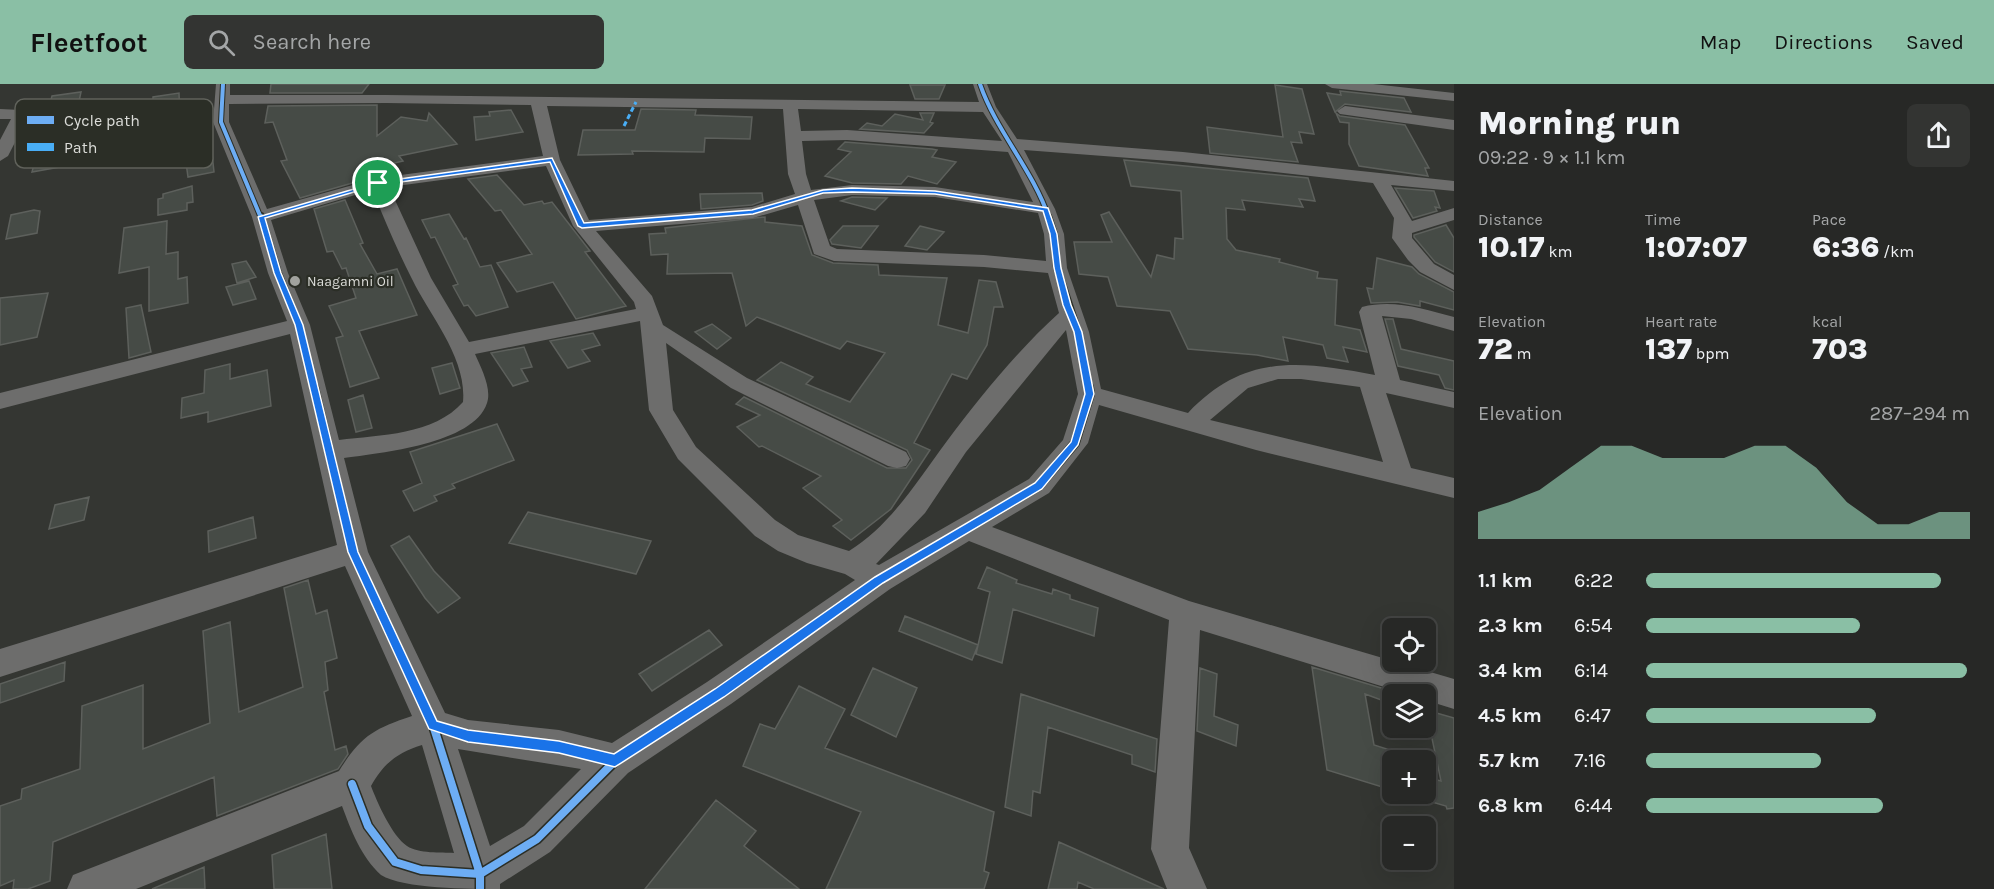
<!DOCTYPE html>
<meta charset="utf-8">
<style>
:root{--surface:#272826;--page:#333432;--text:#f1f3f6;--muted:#a4a6a7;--line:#434443;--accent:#8abfa5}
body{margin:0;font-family:Karla,sans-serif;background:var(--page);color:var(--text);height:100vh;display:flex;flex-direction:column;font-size:22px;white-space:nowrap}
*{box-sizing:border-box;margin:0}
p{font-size:20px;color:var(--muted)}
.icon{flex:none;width:33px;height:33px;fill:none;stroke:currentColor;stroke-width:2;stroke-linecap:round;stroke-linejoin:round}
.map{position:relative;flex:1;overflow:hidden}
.details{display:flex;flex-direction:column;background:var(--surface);width:540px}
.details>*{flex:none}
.fabs{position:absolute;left:1382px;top:534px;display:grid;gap:12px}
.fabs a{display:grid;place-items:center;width:54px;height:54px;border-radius:9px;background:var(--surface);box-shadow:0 6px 24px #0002,0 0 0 2px var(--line);font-size:30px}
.pin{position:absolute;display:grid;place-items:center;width:51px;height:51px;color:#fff;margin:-26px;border:3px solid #fff;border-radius:50%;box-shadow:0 2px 6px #0007}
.round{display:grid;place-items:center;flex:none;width:63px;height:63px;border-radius:9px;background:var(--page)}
.headline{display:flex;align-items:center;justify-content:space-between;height:102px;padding:0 24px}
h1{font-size:33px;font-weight:800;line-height:45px}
.stats{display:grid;grid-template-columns:repeat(3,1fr);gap:9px;height:102px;padding:6px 24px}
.stats div{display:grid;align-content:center}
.stats b{font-size:30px;font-weight:800}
.stats small{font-size:16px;font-weight:400}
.stats p{font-size:16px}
.chart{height:168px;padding:12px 24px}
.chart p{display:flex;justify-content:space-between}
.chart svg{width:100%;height:108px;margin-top:6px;fill:var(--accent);opacity:.7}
ul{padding:0 24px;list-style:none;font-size:20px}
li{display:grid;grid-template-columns:96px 72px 1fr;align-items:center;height:45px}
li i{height:15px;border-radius:8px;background:var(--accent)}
header{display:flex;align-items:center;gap:36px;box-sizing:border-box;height:84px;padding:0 30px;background:var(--accent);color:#111}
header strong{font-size:28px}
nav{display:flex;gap:33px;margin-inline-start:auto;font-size:21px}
.search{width:420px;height:54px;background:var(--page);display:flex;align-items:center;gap:15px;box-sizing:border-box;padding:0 21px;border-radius:9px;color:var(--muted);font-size:22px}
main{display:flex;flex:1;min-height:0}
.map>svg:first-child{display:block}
.building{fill:#464b46;stroke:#5d605c;stroke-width:1.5}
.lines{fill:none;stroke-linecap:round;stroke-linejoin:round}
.minor{fill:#6d6d6c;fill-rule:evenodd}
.quiet{stroke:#49aef6;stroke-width:3;stroke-dasharray:5 3;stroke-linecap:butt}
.cycleway-far3-casing{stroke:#2b2e26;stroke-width:6}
.cycleway-far2-casing{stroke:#2b2e26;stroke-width:8}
.cycleway-far1-casing{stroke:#2b2e26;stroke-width:10}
.cycleway-casing{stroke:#2b2e26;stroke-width:11}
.cycleway-far3{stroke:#6dadf4;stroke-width:4}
.cycleway-far2{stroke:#6dadf4;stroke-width:4.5}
.cycleway-far1{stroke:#6dadf4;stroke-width:6}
.cycleway{stroke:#6dadf4;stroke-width:8}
.route{fill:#1a73e8;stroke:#fff;stroke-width:1.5;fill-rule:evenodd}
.poi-dot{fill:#a1a29e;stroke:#2b2e26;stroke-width:2}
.labels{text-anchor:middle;stroke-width:4.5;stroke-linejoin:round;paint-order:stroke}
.far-poi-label{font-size:14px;fill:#dbdcd8;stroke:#2b2e26;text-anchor:start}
.key{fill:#2b2e26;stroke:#60625b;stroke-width:1.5}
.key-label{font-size:16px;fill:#dbdcd8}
</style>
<header>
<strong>Fleetfoot</strong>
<div class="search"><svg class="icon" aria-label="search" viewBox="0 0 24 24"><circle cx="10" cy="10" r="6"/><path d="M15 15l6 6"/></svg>Search here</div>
<nav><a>Map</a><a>Directions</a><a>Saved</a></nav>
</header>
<main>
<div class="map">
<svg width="1454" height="805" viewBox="0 0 1454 805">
<rect width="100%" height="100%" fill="#343632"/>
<!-- building -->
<path class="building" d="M 271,0 L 369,0 L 362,9 L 270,9 Z
M 910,1 L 945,1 L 939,15 L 915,15 Z
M 1275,1 L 1302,5 L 1314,50 L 1299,48 L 1302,59 L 1291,58 L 1298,78 L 1210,69 L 1207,43 L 1283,53 Z
M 1340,7 L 1404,14 L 1411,28 L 1345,20 L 1335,28 L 1327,9 L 1341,11 Z
M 81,8 L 65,82 L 32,88 L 52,12 Z
M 179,9 L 180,36 L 185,35 L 182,69 L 163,72 L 164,68 L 109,78 L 113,38 L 140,34 L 142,20 L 153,19 L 153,13 Z
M 377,21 L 377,52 L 401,33 L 427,37 L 429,29 L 457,60 L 399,72 L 403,77 L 386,81 L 389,87 L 354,94 L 356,98 L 300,114 L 281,77 L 287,76 L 273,38 L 265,39 L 268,22 Z
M 641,25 L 696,26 L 695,31 L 752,33 L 750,55 L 705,54 L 704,68 L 632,67 L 633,70 L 578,71 L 583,46 L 635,46 Z
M 511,26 L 523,48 L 476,56 L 474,33 L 490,32 L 489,28 Z
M 920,29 L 934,29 L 930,38 L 933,39 L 924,49 L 860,45 L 867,39 L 882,42 L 895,30 L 923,36 Z
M 1336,29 L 1340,32 L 1405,41 L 1429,84 L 1425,84 L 1428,92 L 1359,82 L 1349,60 L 1349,39 L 1340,38 Z
M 845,58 L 932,65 L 937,66 L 932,73 L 956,78 L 937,100 L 908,92 L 901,100 L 852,99 L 825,92 L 851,68 L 838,65 Z
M 211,60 L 214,88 L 188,93 L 184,64 Z
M 1124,76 L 1308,94 L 1315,117 L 1299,115 L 1303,123 L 1242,116 L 1245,126 L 1226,124 L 1227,155 L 1236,166 L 1280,175 L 1279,178 L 1318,188 L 1317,194 L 1337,196 L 1335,241 L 1360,246 L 1367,268 L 1343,263 L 1348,278 L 1327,274 L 1323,261 L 1283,253 L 1288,277 L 1257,271 L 1188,265 L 1170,227 L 1117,222 L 1108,193 L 1079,190 L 1074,158 L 1112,158 L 1101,131 L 1109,128 L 1151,193 L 1157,171 L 1174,175 L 1175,154 L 1183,155 L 1181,107 L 1131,102 Z
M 497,91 L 524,121 L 542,117 L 544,120 L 552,118 L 590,167 L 585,168 L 626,222 L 576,235 L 553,198 L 517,208 L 497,179 L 532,170 L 501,126 L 495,127 L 468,95 Z
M 192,102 L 193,118 L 187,119 L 187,126 L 158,131 L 158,115 L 163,114 L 163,110 Z
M 1395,104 L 1434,107 L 1440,124 L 1435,123 L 1437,127 L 1413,134 Z
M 762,109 L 763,117 L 752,121 L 701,125 L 700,110 Z
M 852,113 L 887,114 L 875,126 L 841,117 Z
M 345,116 L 363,159 L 360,160 L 377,190 L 397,185 L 417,231 L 359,247 L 379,294 L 350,303 L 336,254 L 343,252 L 329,222 L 356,214 L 346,184 L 342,185 L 333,167 L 327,168 L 314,125 Z
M 34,126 L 40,127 L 37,149 L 6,155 L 11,131 Z
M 449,130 L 464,155 L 466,154 L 480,183 L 491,181 L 508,223 L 476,232 L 468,221 L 464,222 L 453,202 L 458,200 L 435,153 L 431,154 L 422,136 Z
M 765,133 L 765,138 L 802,142 L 812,171 L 833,179 L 878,181 L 879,191 L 947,194 L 938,241 L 968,249 L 979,196 L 996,198 L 1003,223 L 994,223 L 987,261 L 967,295 L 952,290 L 914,359 L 930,366 L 891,425 L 851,456 L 833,442 L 842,436 L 803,404 L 821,392 L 762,362 L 759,363 L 737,343 L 760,331 L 736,320 L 744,313 L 887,384 L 906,384 L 912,376 L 907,366 L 757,296 L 781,278 L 813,293 L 806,300 L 850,318 L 885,269 L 847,257 L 840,265 L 757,233 L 746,242 L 732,189 L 667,190 L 668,170 L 651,171 L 649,150 L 666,149 L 665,144 Z
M 167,137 L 166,170 L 178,168 L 178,195 L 187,193 L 188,219 L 149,227 L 149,183 L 119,189 L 124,144 Z
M 1446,141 L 1454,154 L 1454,188 L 1435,178 L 1414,153 L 1414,151 Z
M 843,142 L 878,142 L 861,164 L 832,160 L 830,156 Z
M 920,142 L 944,148 L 927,166 L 905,162 Z
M 1377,174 L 1412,183 L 1419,190 L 1454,208 L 1454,226 L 1420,217 L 1420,222 L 1397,218 L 1371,219 L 1367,204 L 1373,205 Z
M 246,177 L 256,193 L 237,199 L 232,180 Z
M 249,197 L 256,215 L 233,221 L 226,203 Z
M 48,209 L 37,253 L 0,261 L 0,214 Z
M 141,221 L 151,268 L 129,274 L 126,224 Z
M 1385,235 L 1393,235 L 1401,265 L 1454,277 L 1454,306 L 1445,304 L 1439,291 L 1398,282 Z
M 712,240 L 731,254 L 717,265 L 695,248 Z
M 593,249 L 600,261 L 582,266 L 590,277 L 568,284 L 550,257 Z
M 524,263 L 532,283 L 521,285 L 528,297 L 513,302 L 491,269 Z
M 452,279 L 460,304 L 440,310 L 432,284 Z
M 230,280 L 230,295 L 267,286 L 271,322 L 208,338 L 208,328 L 181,334 L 182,314 L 204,309 L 205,286 Z
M 363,311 L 372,344 L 356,348 L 348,316 Z
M 497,340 L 514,376 L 452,400 L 455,404 L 434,412 L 437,417 L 414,427 L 403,407 L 422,399 L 410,368 Z
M 89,413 L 84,436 L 49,445 L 55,421 Z
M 528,428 L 651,457 L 636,490 L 509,459 Z
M 253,433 L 256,454 L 209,468 L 208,447 Z
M 409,452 L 434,487 L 460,514 L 438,529 L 425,514 L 391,462 Z
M 987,483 L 1017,496 L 1016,499 L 1052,510 L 1053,505 L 1070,511 L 1070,515 L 1098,524 L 1094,552 L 1013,525 L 1002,579 L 976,570 L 990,508 L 978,504 Z
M 308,496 L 316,530 L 327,526 L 337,574 L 325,578 L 328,606 L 324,608 L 335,666 L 346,662 L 348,670 L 338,685 L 217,732 L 214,693 L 53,758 L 50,797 L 28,805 L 13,805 L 14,796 L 0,802 L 0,722 L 21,715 L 22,705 L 80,685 L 82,622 L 143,601 L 143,665 L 210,639 L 203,547 L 230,538 L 239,628 L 303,603 L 284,504 Z
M 905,532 L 978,561 L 972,576 L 899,547 Z
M 709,546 L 722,561 L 652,607 L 639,590 Z
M 65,578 L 64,597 L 0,619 L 0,600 Z
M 1312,583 L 1401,610 L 1392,610 L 1392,620 L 1365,610 L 1374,661 L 1390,666 L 1392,706 L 1327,686 Z
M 873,584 L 917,604 L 896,653 L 851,631 Z
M 1200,584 L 1217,590 L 1214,632 L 1238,641 L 1236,662 L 1197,647 Z
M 799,602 L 845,625 L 825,664 L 994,728 L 984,787 L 989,789 L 984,805 L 826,805 L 861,728 L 743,682 L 760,640 L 775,645 Z
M 1021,610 L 1157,655 L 1155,688 L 1132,680 L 1132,671 L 1048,643 L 1040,709 L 1033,707 L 1031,732 L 1005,723 Z
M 1426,626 L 1454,634 L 1454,724 L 1447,725 L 1446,722 L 1425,716 L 1425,693 L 1441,697 Z
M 716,716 L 756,747 L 744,762 L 799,805 L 645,805 Z
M 326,750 L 332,805 L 274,805 L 272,771 Z
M 1059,758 L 1164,805 L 1094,805 L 1078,798 L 1077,805 L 1048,805 Z
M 204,783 L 205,805 L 152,805 Z"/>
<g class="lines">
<!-- minor -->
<path class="minor" d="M 216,0 L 230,0 L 230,11 L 386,11 L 979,18 L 973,0 L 987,0 L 996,23 L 1017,55 L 1183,68 L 1454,97 L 1454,107 L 1391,101 L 1412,137 L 1454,124 L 1454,136 L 1412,149 L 1412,154 L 1434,180 L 1454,191 L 1454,206 L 1420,188 L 1408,176 L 1392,154 L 1394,134 L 1373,99 L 1183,78 L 1024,66 L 1055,125 L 1064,150 L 1067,184 L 1089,248 L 1101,305 L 1188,329 C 1245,269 1300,277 1375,291 L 1359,228 L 1362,223 C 1394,215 1423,225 1454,233 L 1454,247 L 1411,235 L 1382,232 L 1400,296 L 1454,308 L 1454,324 L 1386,309 L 1411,384 L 1454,394 L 1454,414 L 1256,366 L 1099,321 L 1088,359 L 1049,409 L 992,443 L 1189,517 L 1454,595 L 1454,625 L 1425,616 L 1425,610 L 1407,610 L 1200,546 L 1189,764 L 1207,805 L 1167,805 L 1151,765 L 1169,536 L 969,457 L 890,505 L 731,620 L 628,689 L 550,768 L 500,800 L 500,805 C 470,805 403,805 381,791 C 361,773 351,746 342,722 L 136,805 L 67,805 L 73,791 L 339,687 C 361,652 373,645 412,632 L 345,482 L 0,593 L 0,565 L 337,461 L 290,250 L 0,325 L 0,309 L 287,237 L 268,189 L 252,133 L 213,38 ZM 386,19 L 531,21 L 543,72 L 378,94 L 267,125 L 229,38 L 229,20 ZM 547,22 L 783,25 L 788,90 L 795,110 L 752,123 L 589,136 L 560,76 ZM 798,25 L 983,28 L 1002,57 L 847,46 L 801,47 ZM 847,56 L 1008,68 L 1033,118 L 935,103 L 852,101 L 811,106 L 806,90 L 802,57 ZM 546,82 L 573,142 L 634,218 L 636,225 L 469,258 L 431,194 L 389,103 ZM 372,106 C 385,136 397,166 412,195 C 430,232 467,274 463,318 C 434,351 380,351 339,356 L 310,241 L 288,189 L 271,136 ZM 852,111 L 935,113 L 1038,129 L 1044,150 L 1046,177 L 984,171 L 837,165 L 830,162 L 814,116 ZM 798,121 L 814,170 L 834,177 L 984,183 L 1048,189 L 1059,229 C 1018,266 980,313 947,357 C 918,396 891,441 849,467 L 798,451 L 775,436 L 696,363 L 673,326 L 666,259 L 731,304 L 888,382 L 897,384 L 906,382 L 910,375 L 906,368 L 747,294 L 663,241 L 652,212 L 596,147 L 753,134 ZM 640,237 L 649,326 L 678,375 L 755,452 L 778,467 L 807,479 L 845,490 L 855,496 L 707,598 L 612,659 L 559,646 L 468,636 L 445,629 L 368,468 L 344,374 C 380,369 474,360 487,319 C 492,304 481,284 475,270 ZM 1066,246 L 1078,310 L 1063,356 L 1029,395 L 879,481 L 876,480 L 925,429 L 966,368 ZM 1278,295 L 1301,295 L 1360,303 L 1383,378 L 1210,336 L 1248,304 ZM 422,661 L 454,769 C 441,768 419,770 407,762 C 392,752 377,718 371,702 C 384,679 397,669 422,661 ZM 458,665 L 581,685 L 524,742 L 490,762 Z
M 1325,0 L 1373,0 L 1454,9 L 1454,17 L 1332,4 Z
M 1345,22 L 1454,36 L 1454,46 L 1340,30 L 1337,27 Z
M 0,25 L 21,26 L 29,31 L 8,72 L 0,77 L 0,56 L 11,35 L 0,35 Z"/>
<!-- quiet -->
<path class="quiet" d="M 624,42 L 636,18"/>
<!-- cycleway-far3 casing -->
<g class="cycleway-far3-casing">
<path id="cycleway-far3" d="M 223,0 L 221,38 L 261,134
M 980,0 C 996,47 1033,86 1049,134"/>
</g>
<!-- cycleway-far2 casing -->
<g class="cycleway-far2-casing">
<path id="cycleway-far2" d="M 261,132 L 278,189 L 299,241 L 314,305
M 1048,132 L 1054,150 L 1057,184 L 1078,248 L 1089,305"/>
</g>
<!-- cycleway-far1 casing -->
<g class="cycleway-far1-casing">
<path id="cycleway-far1" d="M 314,303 L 353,468 L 379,524
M 839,524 L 879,496 L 1039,402 L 1075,359 L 1090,310 L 1089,303"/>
</g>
<!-- cycleway casing -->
<g class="cycleway-casing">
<path id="cycleway" d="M 378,522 L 433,641 L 480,790 L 480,805
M 352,700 L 368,742 L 395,778 L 421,786 L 480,790 L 537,755 L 615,677 L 719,609 L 842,522"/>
</g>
<!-- cycleway-far3 -->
<use href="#cycleway-far3" class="cycleway-far3"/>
<!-- cycleway-far2 -->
<use href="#cycleway-far2" class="cycleway-far2"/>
<!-- cycleway-far1 -->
<use href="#cycleway-far1" class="cycleway-far1"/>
<!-- cycleway -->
<use href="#cycleway" class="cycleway"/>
</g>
<!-- route -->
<path class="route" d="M 552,74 L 584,139 L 752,126 L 823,106 L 852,104 L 935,107 L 1048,124 L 1057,150 L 1061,184 L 1071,221 L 1082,248 L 1094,310 L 1078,361 L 1042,405 L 883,499 L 724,613 L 615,683 L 559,669 L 468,658 L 429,645 L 348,468 L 295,241 L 274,189 L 258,133 L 378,98 ZM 550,78 L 578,142 L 582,144 L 753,130 L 823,109 L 852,108 L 935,110 L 1043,127 L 1050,150 L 1054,184 L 1063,221 L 1074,248 L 1085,310 L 1071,358 L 1035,399 L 875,493 L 715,605 L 614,670 L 559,657 L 468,646 L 437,637 L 358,468 L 303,241 L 281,189 L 265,134 L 378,101 Z"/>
<!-- markers -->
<circle class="poi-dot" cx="295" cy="197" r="6"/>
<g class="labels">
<!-- far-poi labels -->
<g class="far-poi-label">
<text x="307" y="202">Naagamni Oil</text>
</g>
</g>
<!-- legend -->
<rect x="15" y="15" width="198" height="69" rx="9" class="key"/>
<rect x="27" y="32" width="27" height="8" fill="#6dadf4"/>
<rect x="27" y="59" width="27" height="8" fill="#49aef6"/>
<g class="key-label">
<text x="64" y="42">Cycle path</text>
<text x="64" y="69">Path</text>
</g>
</svg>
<div class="fabs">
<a><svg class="icon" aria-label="locate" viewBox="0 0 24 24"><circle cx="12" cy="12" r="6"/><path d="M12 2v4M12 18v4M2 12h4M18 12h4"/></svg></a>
<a><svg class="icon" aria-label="layers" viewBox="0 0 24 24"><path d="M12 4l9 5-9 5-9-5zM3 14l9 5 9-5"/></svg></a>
<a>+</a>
<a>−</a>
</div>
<div class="pin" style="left:378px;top:99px;background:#1e9e55"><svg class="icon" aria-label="arrive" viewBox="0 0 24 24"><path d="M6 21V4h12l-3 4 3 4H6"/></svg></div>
</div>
<section class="details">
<div class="headline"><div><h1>Morning run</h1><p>09:22 · 9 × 1.1 km</p></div><a class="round"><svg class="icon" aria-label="share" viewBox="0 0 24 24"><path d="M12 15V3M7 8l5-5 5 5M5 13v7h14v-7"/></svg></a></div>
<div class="stats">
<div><p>Distance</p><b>10.17<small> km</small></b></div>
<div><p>Time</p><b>1:07:07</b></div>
<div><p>Pace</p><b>6:36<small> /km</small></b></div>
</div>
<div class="stats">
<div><p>Elevation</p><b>72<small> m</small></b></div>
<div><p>Heart rate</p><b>137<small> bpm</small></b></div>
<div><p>kcal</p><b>703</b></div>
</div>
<div class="chart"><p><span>Elevation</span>287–294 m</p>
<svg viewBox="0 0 160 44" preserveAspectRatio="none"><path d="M0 44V33L10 29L20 24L30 15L40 6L50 6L60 11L70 11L80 11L90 6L100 6L110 15L120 29L130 38L140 38L150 33L160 33V44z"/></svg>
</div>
<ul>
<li><b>1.1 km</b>6:22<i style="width:91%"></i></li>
<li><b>2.3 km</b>6:54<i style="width:66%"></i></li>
<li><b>3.4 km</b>6:14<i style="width:99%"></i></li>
<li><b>4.5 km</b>6:47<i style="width:71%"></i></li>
<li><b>5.7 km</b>7:16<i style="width:54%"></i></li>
<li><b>6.8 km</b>6:44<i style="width:73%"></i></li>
</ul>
</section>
</main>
